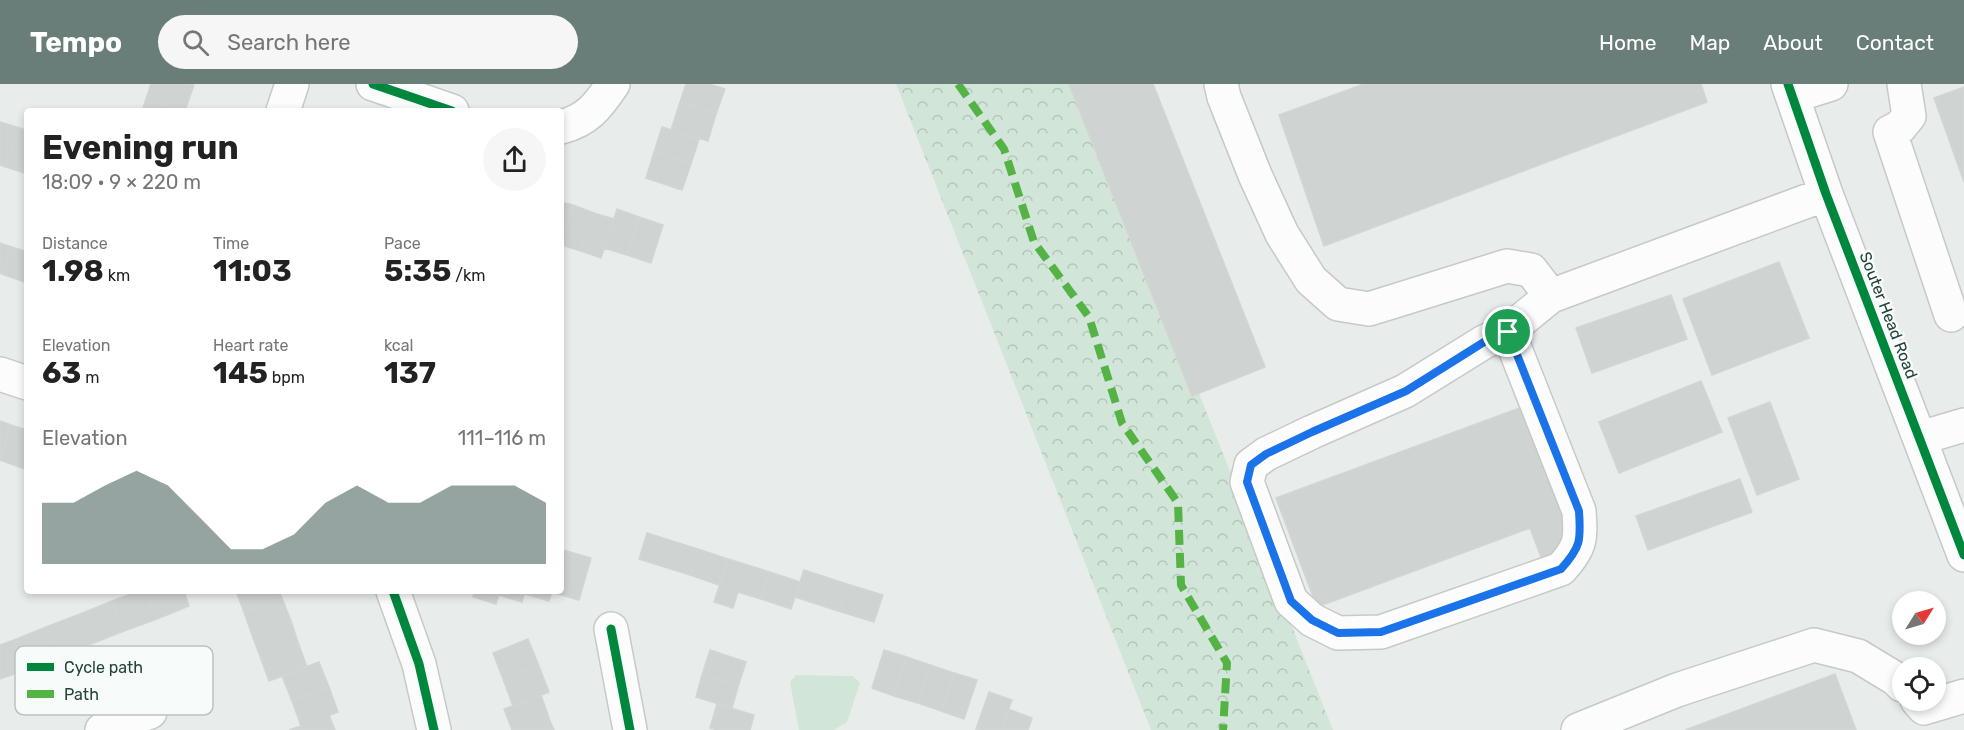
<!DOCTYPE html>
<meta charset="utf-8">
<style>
:root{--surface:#fff;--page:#f6f6f6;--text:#222;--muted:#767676;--accent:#697e78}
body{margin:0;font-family:Rubik,sans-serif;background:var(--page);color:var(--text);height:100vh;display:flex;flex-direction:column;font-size:22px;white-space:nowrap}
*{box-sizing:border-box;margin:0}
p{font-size:20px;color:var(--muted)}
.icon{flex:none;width:33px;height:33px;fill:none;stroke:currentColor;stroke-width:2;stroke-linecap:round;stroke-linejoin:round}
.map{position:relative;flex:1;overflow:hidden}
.side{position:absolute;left:24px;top:24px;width:540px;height:486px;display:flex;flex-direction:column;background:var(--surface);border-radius:6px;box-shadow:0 3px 9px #0003}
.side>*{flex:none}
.needle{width:39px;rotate:53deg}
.tools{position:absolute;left:1892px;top:507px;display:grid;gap:12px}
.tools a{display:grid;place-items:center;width:54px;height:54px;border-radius:50%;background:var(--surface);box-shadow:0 3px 9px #0003;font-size:30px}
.pin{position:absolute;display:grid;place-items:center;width:51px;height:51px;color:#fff;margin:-26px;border:3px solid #fff;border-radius:50%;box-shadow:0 2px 6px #0007}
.round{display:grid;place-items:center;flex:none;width:63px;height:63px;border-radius:32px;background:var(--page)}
.overview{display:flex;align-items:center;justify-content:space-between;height:102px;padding:0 18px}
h1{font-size:33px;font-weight:700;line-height:45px}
.metrics{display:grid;grid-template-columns:repeat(3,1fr);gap:9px;height:102px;padding:6px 18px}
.metrics div{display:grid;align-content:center}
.metrics b{font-size:30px;font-weight:700}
.metrics small{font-size:16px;font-weight:400}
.metrics p{font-size:16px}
.chart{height:168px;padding:12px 18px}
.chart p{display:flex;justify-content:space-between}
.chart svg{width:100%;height:108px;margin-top:6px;fill:var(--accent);opacity:.7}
header{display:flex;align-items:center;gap:36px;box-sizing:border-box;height:84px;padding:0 30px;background:var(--accent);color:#fff}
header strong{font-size:28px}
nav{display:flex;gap:33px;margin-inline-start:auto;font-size:21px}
.search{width:420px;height:54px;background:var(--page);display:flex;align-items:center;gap:15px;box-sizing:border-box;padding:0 21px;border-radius:33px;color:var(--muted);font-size:22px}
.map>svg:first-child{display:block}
.forest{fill:url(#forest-crowns)}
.green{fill:#d1e6d8}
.building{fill:#cfd4d2;stroke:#d1d6d4;stroke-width:1.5}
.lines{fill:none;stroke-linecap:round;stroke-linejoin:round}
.minor-casing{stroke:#c5cac8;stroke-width:36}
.minor{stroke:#fcfcfc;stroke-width:33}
.quiet{stroke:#55b346;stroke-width:8;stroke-dasharray:15 8;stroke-linecap:butt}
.cycleway-casing{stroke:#f7fbf9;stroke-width:13}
.cycleway{stroke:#00873e;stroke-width:9}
.route-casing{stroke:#fff;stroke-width:12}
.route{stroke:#1a73e8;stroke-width:8}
.labels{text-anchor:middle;stroke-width:5;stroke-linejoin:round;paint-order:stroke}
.street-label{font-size:16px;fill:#24423a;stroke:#f7fbf9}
.key{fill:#f7fbf9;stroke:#b8c4c0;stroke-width:1.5}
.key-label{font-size:16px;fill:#24423a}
</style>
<header>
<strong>Tempo</strong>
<div class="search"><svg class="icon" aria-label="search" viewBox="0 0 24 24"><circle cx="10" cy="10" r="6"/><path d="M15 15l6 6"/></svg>Search here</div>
<nav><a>Home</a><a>Map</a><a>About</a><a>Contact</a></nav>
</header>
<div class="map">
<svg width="1964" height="646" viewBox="0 0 1964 646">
<defs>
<pattern id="forest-crowns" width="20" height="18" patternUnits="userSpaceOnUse" patternTransform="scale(1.5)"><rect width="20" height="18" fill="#d1e6d8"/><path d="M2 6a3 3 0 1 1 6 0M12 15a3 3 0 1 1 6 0" fill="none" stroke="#b3c6ba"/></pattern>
</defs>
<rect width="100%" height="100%" fill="#e8edeb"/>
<!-- forest -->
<path class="forest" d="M 896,0 L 1076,0 L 1333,646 L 1151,646 Z"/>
<!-- green -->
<path class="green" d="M 796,591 L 853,592 L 860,599 L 847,638 L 834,646 L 799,646 L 790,598 Z"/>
<!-- building -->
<path class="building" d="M 151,0 L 194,1 L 185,27 L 146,15 Z
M 686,0 L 709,0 L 725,5 L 716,30 L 680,18 Z
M 1069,0 L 1153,0 L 1265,283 L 1192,312 Z
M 1364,0 L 1701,0 L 1707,18 L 1324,162 L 1279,31 Z
M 1964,3 L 1964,98 L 1934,14 Z
M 146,15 L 180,27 L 142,27 Z
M 680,18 L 716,30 L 708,57 L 671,46 Z
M 0,38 L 20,44 L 6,83 L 0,81 Z
M 662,43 L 699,55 L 691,80 L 654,68 Z
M 20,44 L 27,47 L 27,90 L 6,83 Z
M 654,68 L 691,80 L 682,106 L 646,94 Z
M 561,118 L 573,121 L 561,156 Z
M 573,121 L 594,129 L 581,167 L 561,161 Z
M 617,125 L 639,133 L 627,171 L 604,164 Z
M 594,129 L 614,135 L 601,174 L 581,167 Z
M 639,133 L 663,141 L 651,179 L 627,171 Z
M 0,159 L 12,163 L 2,190 L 0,189 Z
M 12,163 L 27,168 L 27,199 L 2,190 Z
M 1779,178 L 1809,254 L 1712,291 L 1683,215 Z
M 1671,211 L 1687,255 L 1592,289 L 1576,244 Z
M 1701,297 L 1722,348 L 1619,389 L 1599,338 Z
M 1770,318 L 1799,395 L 1757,411 L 1728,334 Z
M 1525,322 L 1576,460 L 1541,473 L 1530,444 L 1317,523 L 1276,414 Z
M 0,337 L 11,341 L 0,372 Z
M 11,341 L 27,346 L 27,386 L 0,376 Z
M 1740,395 L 1752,428 L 1648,466 L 1636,432 Z
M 647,449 L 698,465 L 690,491 L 639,475 Z
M 698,465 L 728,475 L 719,501 L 690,491 Z
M 563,466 L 591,474 L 579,516 L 551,508 L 561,507 L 561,474 Z
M 728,475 L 770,488 L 761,515 L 738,508 L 733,524 L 714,518 Z
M 804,486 L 847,500 L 838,527 L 795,513 Z
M 770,488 L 800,498 L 791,525 L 761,515 Z
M 847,500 L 883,511 L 874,538 L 838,527 Z
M 139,507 L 146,507 L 157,535 L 124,547 L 112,517 Z
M 146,507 L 184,507 L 189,522 L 157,535 Z
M 236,507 L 279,507 L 282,514 L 244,528 Z
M 474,507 L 500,507 L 496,520 L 473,513 Z
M 500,507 L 525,507 L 522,518 L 499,511 Z
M 525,507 L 552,507 L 549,517 L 525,510 Z
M 282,514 L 291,537 L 252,551 L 244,528 Z
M 112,517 L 124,547 L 91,560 L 80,530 Z
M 80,530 L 91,560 L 58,573 L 46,543 Z
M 291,537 L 299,561 L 261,575 L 252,551 Z
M 46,543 L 58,573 L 26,586 L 14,556 Z
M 528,555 L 539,582 L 503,595 L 493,569 Z
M 14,556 L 26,586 L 0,595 L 0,561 Z
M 299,561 L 307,583 L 269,597 L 261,575 Z
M 710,566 L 746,578 L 738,603 L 702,591 Z
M 884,566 L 907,573 L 894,612 L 872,604 Z
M 907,573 L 930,581 L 918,619 L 894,612 Z
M 319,578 L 329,603 L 292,617 L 282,592 Z
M 930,581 L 954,589 L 941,627 L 918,619 Z
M 539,582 L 549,608 L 513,622 L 503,595 Z
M 954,589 L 977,596 L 964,635 L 941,627 Z
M 1835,590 L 1856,646 L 1685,646 Z
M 702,591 L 738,603 L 732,624 L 696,613 Z
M 329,603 L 338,628 L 301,642 L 292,617 Z
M 989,608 L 1012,616 L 1001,646 L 976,645 Z
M 541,611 L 550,637 L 526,646 L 512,646 L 504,625 Z
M 717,620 L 754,631 L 750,646 L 718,646 L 710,644 Z
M 1008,625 L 1032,634 L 1028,646 L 1001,646 Z
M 329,631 L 335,646 L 289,646 L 301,642 Z
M 550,637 L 554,646 L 526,646 Z"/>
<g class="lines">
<!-- minor casing -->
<g class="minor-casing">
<path id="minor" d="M 373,0 L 452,27
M 1221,0 L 1224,13 L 1255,91 L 1282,150 L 1311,196 L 1338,220 L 1369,225 L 1507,182 L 1531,186 L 1551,212
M 1788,0 L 1826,110 L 1964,471
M 1904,0 L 1909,32 L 1900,43 L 1890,48 L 1951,231
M 1793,12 L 1831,0
M 283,27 L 292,0
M 561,43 C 588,36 598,22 613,0
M 1508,247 L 1579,427 C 1581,456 1581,463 1561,485 L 1381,548 L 1338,549 L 1312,536 L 1291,517 L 1247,398 L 1251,381 L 1266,370 L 1312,348 L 1405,307 L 1484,258 L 1508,247 L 1551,212 L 1826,110
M 0,290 L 27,299
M 1920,354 L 1964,341
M 393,507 L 419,580 L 434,646
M 611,545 L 630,646
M 1917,616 L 1924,624 L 1964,612
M 102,646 L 150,628
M 1578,646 L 1677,606 L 1814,561 L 1858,572 L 1896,595 L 1902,601"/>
</g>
<!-- minor -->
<use href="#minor" class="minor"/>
<!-- quiet -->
<path class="quiet" d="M 958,0 L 1004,65 L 1034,158 L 1089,233 L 1122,339 L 1178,419 L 1181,501 L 1227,579 L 1223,646"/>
<!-- cycleway casing -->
<g class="cycleway-casing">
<path id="cycleway" d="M 373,0 L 452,27
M 1788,0 L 1826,110 L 1964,471
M 393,507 L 419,580 L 434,646
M 611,545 L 630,646"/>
</g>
<!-- cycleway -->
<use href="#cycleway" class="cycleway"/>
</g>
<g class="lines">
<!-- route casing -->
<g class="route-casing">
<path id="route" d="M 1508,248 L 1579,427 C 1581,456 1581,463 1561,485 L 1381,548 L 1338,549 L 1312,536 L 1291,517 L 1247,398 L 1251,381 L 1266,370 L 1312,348 L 1406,307 L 1484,258 Z"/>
</g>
<!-- route -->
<use href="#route" class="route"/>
</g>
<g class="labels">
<!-- street labels -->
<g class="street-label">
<text transform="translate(1889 231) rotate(69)" y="6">Souter Head Road</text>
</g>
</g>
<!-- legend -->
<rect x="15" y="562" width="198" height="69" rx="9" class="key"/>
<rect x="27" y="579" width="27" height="8" fill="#00873e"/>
<rect x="27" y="606" width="27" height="8" fill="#55b346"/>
<g class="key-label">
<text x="64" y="589">Cycle path</text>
<text x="64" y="616">Path</text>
</g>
</svg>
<div class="tools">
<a><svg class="needle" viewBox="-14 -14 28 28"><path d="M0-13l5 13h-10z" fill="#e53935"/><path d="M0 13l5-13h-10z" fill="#767676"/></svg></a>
<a><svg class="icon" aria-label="locate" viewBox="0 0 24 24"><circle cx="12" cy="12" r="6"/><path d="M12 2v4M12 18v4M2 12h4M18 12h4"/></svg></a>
</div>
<div class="pin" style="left:1508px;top:248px;background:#1e9e55"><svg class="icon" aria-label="arrive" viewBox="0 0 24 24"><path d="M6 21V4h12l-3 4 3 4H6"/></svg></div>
<section class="side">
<div class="overview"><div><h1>Evening run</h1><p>18:09 · 9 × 220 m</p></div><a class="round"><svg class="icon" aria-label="share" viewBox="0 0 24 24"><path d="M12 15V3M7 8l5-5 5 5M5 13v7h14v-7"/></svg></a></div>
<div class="metrics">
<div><p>Distance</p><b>1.98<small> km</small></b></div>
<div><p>Time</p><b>11:03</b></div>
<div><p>Pace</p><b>5:35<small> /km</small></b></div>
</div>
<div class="metrics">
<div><p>Elevation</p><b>63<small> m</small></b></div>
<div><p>Heart rate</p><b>145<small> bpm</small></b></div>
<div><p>kcal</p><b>137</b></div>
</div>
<div class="chart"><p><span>Elevation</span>111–116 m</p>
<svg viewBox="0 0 160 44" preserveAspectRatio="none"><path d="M0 44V19L10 19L20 12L30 6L40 12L50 25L60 38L70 38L80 32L90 19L100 12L110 19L120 19L130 12L140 12L150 12L160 19V44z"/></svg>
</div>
</section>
</div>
